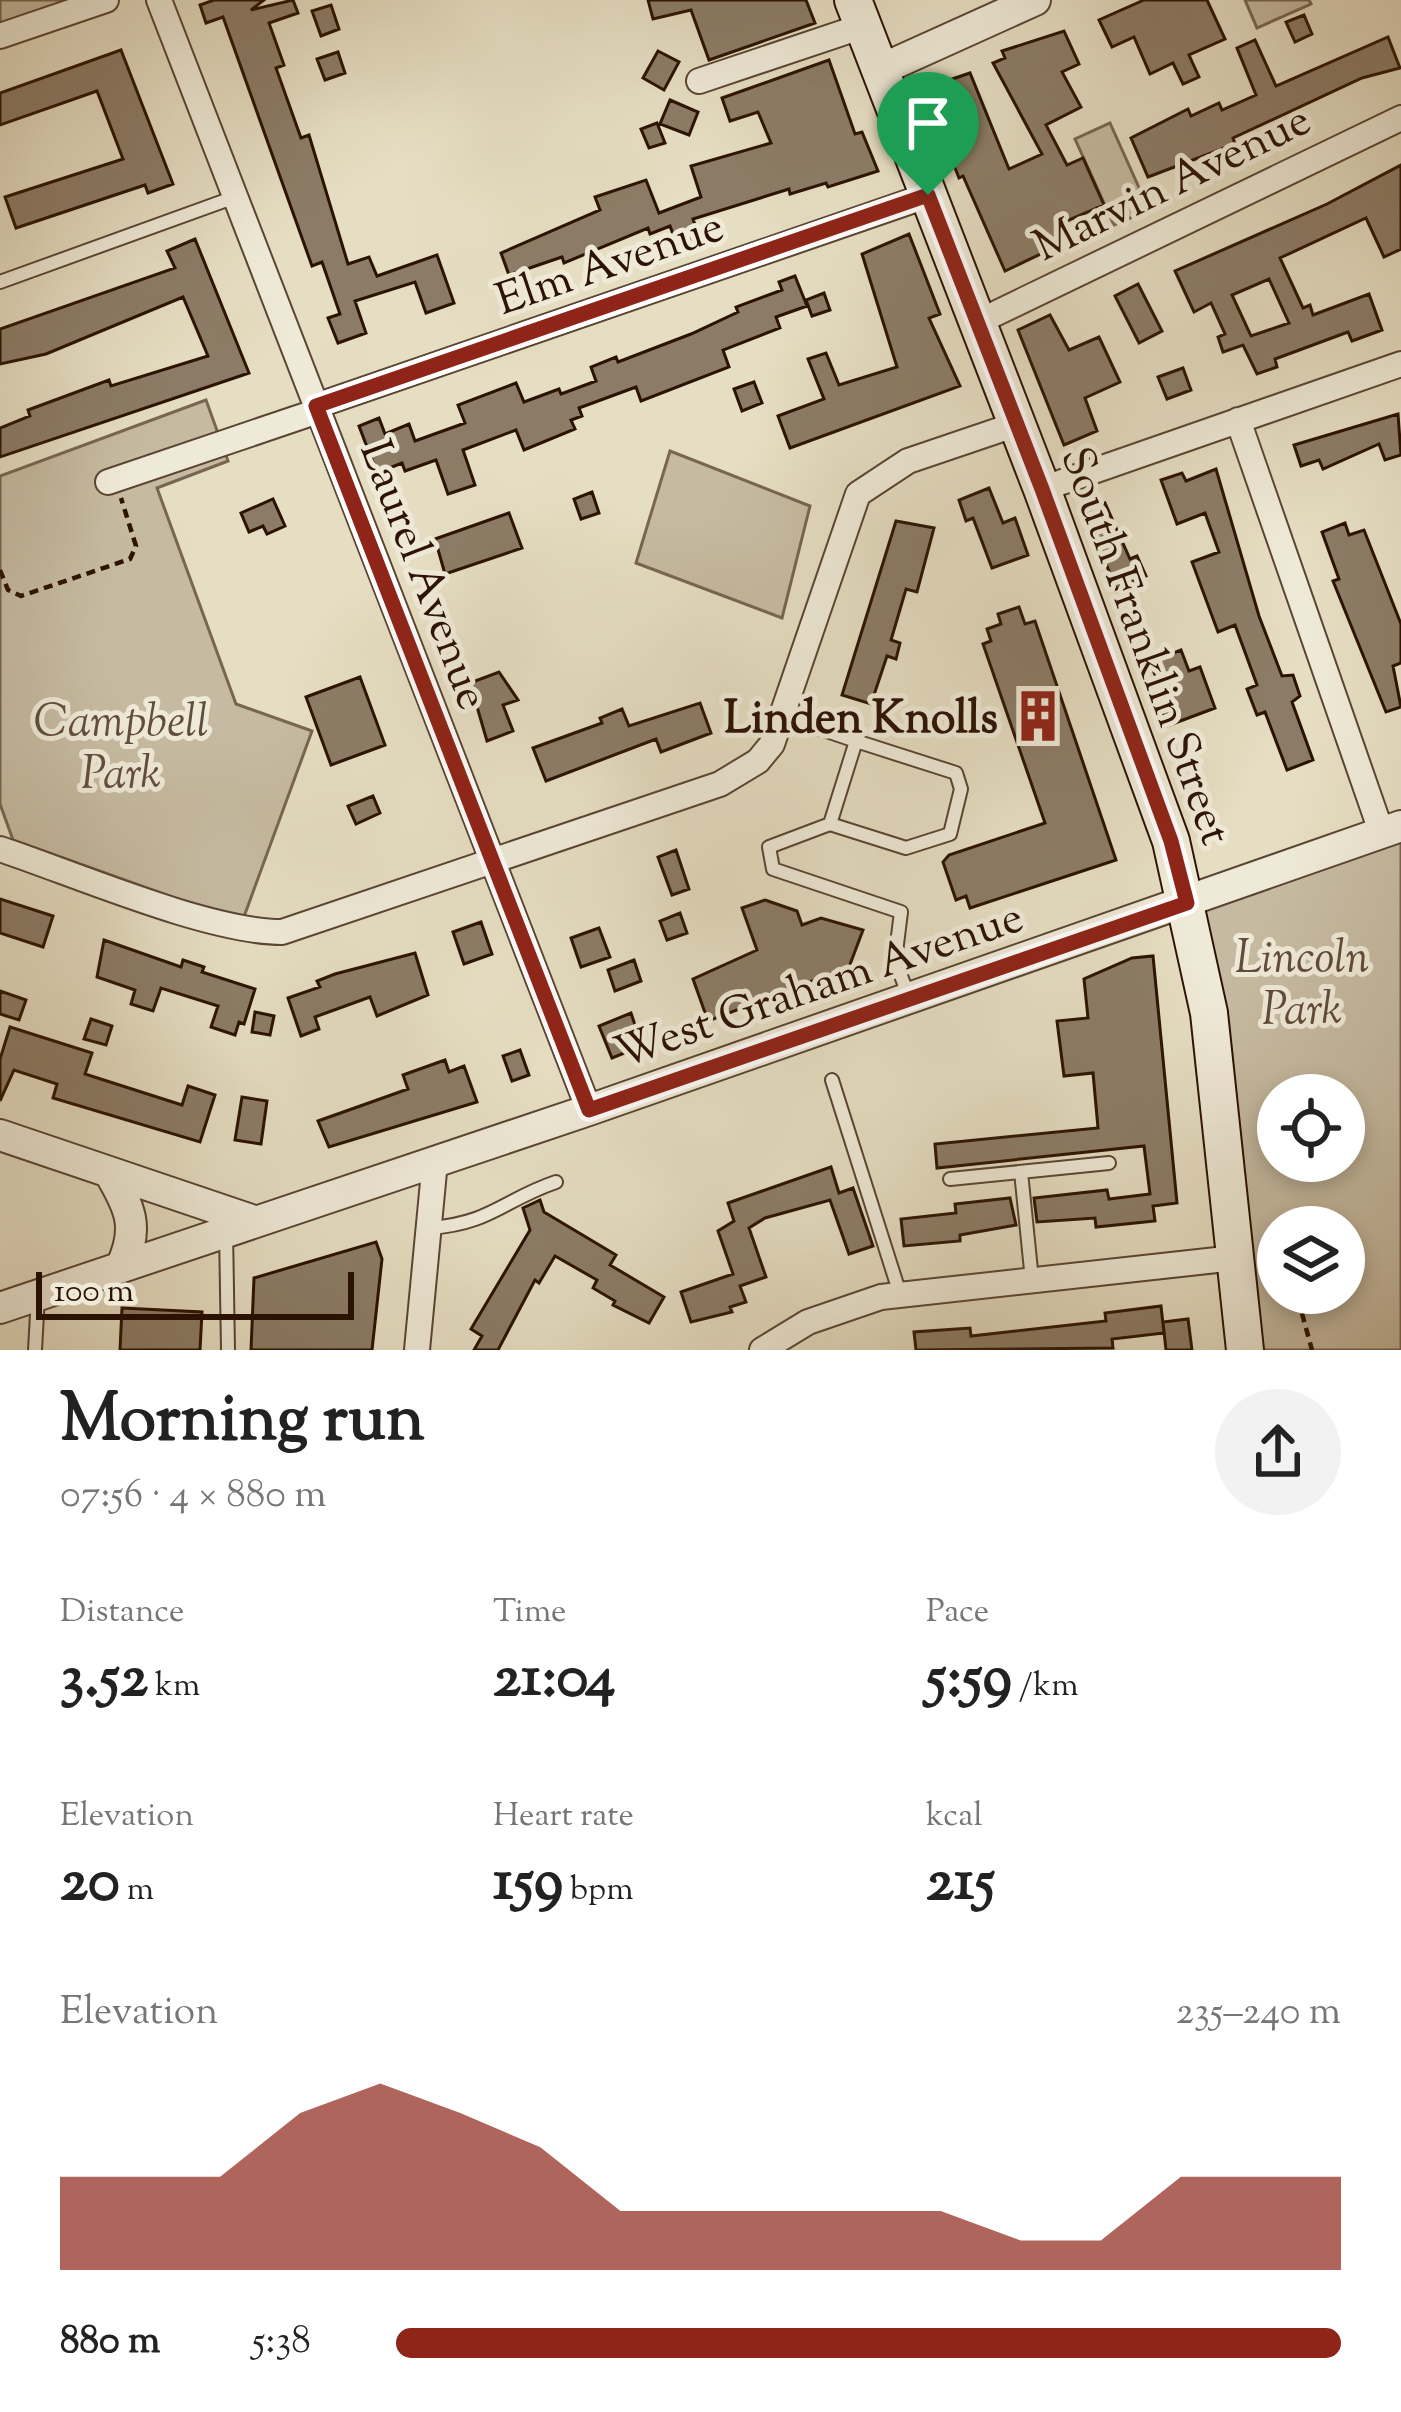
<!DOCTYPE html>
<meta charset="utf-8">
<style>
:root{--surface:#fff;--page:#f2f2f2;--text:#222;--muted:#767676;--accent:#8f2418}
body{margin:0;font-family:"Sorts Mill Goudy",serif;background:var(--page);color:var(--text);height:100vh;display:flex;flex-direction:column;font-size:45px;white-space:nowrap}
*{box-sizing:border-box;margin:0}
p{font-size:39px;color:var(--muted)}
.icon{flex:none;width:66px;height:66px;fill:none;stroke:currentColor;stroke-width:2;stroke-linecap:round;stroke-linejoin:round}
.map{position:relative;height:1350px;overflow:hidden}
.panel{display:flex;flex-direction:column;background:var(--surface);flex:1}
.panel>*{flex:none}
.fabs{position:absolute;left:1257px;top:1074px;display:grid;gap:24px}
.fabs a{display:grid;place-items:center;width:108px;height:108px;border-radius:50%;background:var(--surface);box-shadow:0 6px 18px #0003;font-size:60px}
.scale{position:absolute;left:36px;bottom:30px;width:318px;box-sizing:border-box;padding-left:12px;border:6px solid #2b1203;border-top:0;font-size:33px;line-height:42px;white-space:nowrap;color:#2b1203;-webkit-text-stroke:9px #efead8;paint-order:stroke}
.pin{position:absolute;display:grid;place-items:center;width:102px;height:102px;color:#fff;margin:-123px -51px;border-radius:50% 50% 50% 0;rotate:-45deg;box-shadow:0 0 12px #0007}
.pin .icon{rotate:45deg}
.round{display:grid;place-items:center;flex:none;width:126px;height:126px;border-radius:63px;background:var(--page)}
.head{display:flex;align-items:center;justify-content:space-between;height:204px;padding:0 60px}
h1{font-size:66px;font-weight:700;line-height:90px}
.metrics{display:grid;grid-template-columns:repeat(3,1fr);gap:18px;height:204px;padding:12px 60px}
.metrics div{display:grid;align-content:center}
.metrics b{font-size:60px;font-weight:700}
.metrics small{font-size:33px;font-weight:400}
.metrics p{font-size:33px}
.chart{height:336px;padding:24px 60px}
.chart p{display:flex;justify-content:space-between}
.chart svg{width:100%;height:216px;margin-top:12px;fill:var(--accent);opacity:.7}
ul{padding:0 60px;list-style:none;font-size:39px}
li{display:grid;grid-template-columns:192px 144px 1fr;align-items:center;height:90px}
li i{height:30px;border-radius:15px;background:var(--accent)}
.map>svg:first-child{display:block}
.green{fill:#c6bba2;stroke:#786652;stroke-width:3;fill-rule:evenodd}
.building{fill:#8c7c67;stroke:#2b1203;stroke-width:3;fill-rule:evenodd}
.lines{fill:none;stroke-linecap:round;stroke-linejoin:round}
.service-casing{stroke:#5a4533;stroke-width:16}
.minor-casing{stroke:#5a4533;stroke-width:28}
.tertiary-casing{stroke:#5a4533;stroke-width:34}
.secondary-casing{stroke:#2b1203;stroke-width:40}
.path{stroke:#2b1203;stroke-width:4.5;stroke-dasharray:9 6;stroke-linecap:butt}
.service{stroke:#efead8;stroke-width:12}
.minor{stroke:#efead8;stroke-width:24}
.tertiary{stroke:#efead8;stroke-width:30}
.secondary{stroke:#efead8;stroke-width:36}
.route-casing{stroke:#fff;stroke-width:24}
.route{stroke:#8f2418;stroke-width:15}
.labels{text-anchor:middle;stroke-width:10;stroke-linejoin:round;paint-order:stroke}
.street-label{font-size:45px;fill:#2b1203;stroke:#efead8}
.poi-label{font-size:45px;font-weight:bold;fill:#2b1203;stroke:#efead8;text-anchor:end}
.park-label{font-size:45px;font-style:italic;fill:#614d3b;stroke:#efead8}
</style>
<div class="map">
<svg width="1401" height="1350" viewBox="0 0 1401 1350">
<rect width="100%" height="100%" fill="#e6dec3"/>
<filter id="stains"><feTurbulence type="fractalNoise" baseFrequency=".00167" numOctaves="4"/><feColorMatrix values="0 0 0 0 .2 0 0 0 0 .09 0 0 0 0 .02 0 0 0 .5 -.17"/></filter>
<radialGradient id="worn" r=".72"><stop offset=".6" stop-color="#630" stop-opacity="0"/><stop offset="1" stop-color="#630" stop-opacity=".3"/></radialGradient>
<!-- green -->
<path class="green" d="M 0,0 L 92,0 L 0,31 Z
M 1245,0 L 1309,0 L 1311,4 L 1257,28 Z
M 1110,123 L 1149,210 L 1114,225 L 1075,139 Z
M 206,400 L 228,461 L 157,488 L 236,704 L 312,731 L 242,922 L 13,840 L 0,804 L 0,476 Z
M 670,451 L 810,506 L 782,618 L 636,563 Z
M 1401,826 L 1401,1350 L 1245,1350 L 1187,903 ZM 1278,1095 L 1344,1095 L 1344,1161 L 1278,1161 ZM 1278,1227 L 1344,1227 L 1344,1293 L 1278,1293 Z"/>
<!-- building -->
<path class="building" d="M 214,0 L 264,0 L 251,10 L 293,0 L 298,13 L 269,23 L 284,65 L 276,68 L 301,138 L 309,135 L 348,264 L 369,257 L 377,276 L 437,255 L 454,303 L 426,313 L 415,282 L 355,301 L 366,333 L 338,343 L 328,318 L 340,314 L 322,262 L 312,266 L 223,17 L 206,23 L 200,5 Z
M 648,0 L 806,0 L 815,23 L 709,60 L 691,10 L 653,19 Z
M 1144,0 L 1207,0 L 1225,39 L 1189,55 L 1199,77 L 1183,84 L 1173,63 L 1150,74 L 1134,37 L 1112,47 L 1099,20 Z
M 331,5 L 339,29 L 321,36 L 312,11 Z
M 1304,15 L 1312,34 L 1295,42 L 1286,22 Z
M 1064,31 L 1079,64 L 1062,72 L 1081,107 L 1046,125 L 1067,165 L 1083,158 L 1104,205 L 1062,223 L 1070,240 L 1005,271 L 963,176 L 959,178 L 951,158 L 957,156 L 926,88 L 970,73 L 1009,169 L 1042,154 L 993,63 L 1005,58 L 1002,51 Z
M 1388,37 L 1400,68 L 1362,78 L 1233,138 L 1235,144 L 1148,177 L 1131,138 L 1188,109 L 1191,116 L 1219,103 L 1222,110 L 1256,95 L 1237,48 L 1255,40 L 1276,86 Z
M 121,50 L 173,184 L 148,193 L 145,185 L 16,228 L 5,197 L 123,159 L 97,91 L 0,125 L 0,93 Z
M 658,51 L 679,62 L 664,90 L 643,78 Z
M 338,52 L 345,73 L 325,80 L 317,59 Z
M 829,60 L 855,134 L 862,132 L 878,171 L 828,187 L 826,183 L 790,194 L 789,189 L 693,219 L 699,236 L 677,245 L 670,226 L 650,234 L 648,228 L 564,263 L 562,257 L 509,275 L 501,253 L 600,210 L 595,197 L 646,180 L 659,213 L 701,197 L 691,166 L 771,143 L 758,112 L 730,121 L 722,98 Z
M 670,100 L 698,112 L 689,135 L 660,124 Z
M 657,123 L 665,143 L 649,148 L 641,129 Z
M 1401,165 L 1401,249 L 1384,257 L 1366,218 L 1280,258 L 1303,308 L 1310,305 L 1313,315 L 1369,294 L 1382,330 L 1352,341 L 1348,332 L 1275,359 L 1277,367 L 1257,374 L 1243,345 L 1223,352 L 1218,337 L 1225,334 L 1211,303 L 1194,312 L 1175,271 L 1327,204 ZM 1269,279 L 1289,323 L 1251,336 L 1232,295 Z
M 909,234 L 940,314 L 929,318 L 960,386 L 790,448 L 778,416 L 824,399 L 808,359 L 826,353 L 839,385 L 897,367 L 862,254 Z
M 195,239 L 249,373 L 0,457 L 0,428 L 30,416 L 28,410 L 109,380 L 111,386 L 208,356 L 183,297 L 46,354 L 0,364 L 0,329 L 175,268 L 167,251 Z
M 795,276 L 807,306 L 776,317 L 780,328 L 723,350 L 729,367 L 641,401 L 636,387 L 579,408 L 582,416 L 571,420 L 575,429 L 524,450 L 516,430 L 463,450 L 475,485 L 448,494 L 436,460 L 405,471 L 402,463 L 377,473 L 359,426 L 379,418 L 385,434 L 409,424 L 415,441 L 465,423 L 458,405 L 516,383 L 524,402 L 559,389 L 561,394 L 596,381 L 591,367 L 616,357 L 618,362 L 691,334 L 738,312 L 736,307 L 782,290 L 779,282 Z
M 1138,284 L 1162,331 L 1139,343 L 1115,296 Z
M 824,293 L 830,310 L 812,316 L 806,300 Z
M 1050,315 L 1069,350 L 1099,337 L 1120,382 L 1085,398 L 1097,431 L 1064,445 L 1018,330 Z
M 1183,368 L 1191,390 L 1167,399 L 1158,377 Z
M 754,382 L 762,403 L 742,411 L 734,389 Z
M 1398,414 L 1401,455 L 1385,460 L 1379,444 L 1323,469 L 1319,460 L 1301,466 L 1294,445 Z
M 1216,469 L 1259,616 L 1282,676 L 1293,675 L 1300,696 L 1292,702 L 1313,760 L 1287,770 L 1265,712 L 1257,715 L 1247,689 L 1257,685 L 1235,625 L 1218,632 L 1192,562 L 1219,552 L 1205,513 L 1177,524 L 1161,480 L 1182,473 L 1186,481 Z
M 989,488 L 1003,523 L 1015,518 L 1028,555 L 992,568 L 973,518 L 966,521 L 959,500 Z
M 592,492 L 599,513 L 581,519 L 574,499 Z
M 273,499 L 285,526 L 267,534 L 263,526 L 249,532 L 241,513 Z
M 1105,503 L 1130,559 L 1137,556 L 1146,576 L 1116,589 L 1088,518 L 1088,509 Z
M 509,513 L 522,548 L 445,574 L 435,539 Z
M 896,521 L 934,528 L 917,592 L 906,589 L 891,640 L 900,643 L 896,659 L 887,656 L 871,704 L 842,695 Z
M 1345,523 L 1349,535 L 1364,530 L 1401,624 L 1401,663 L 1393,666 L 1401,707 L 1386,712 L 1333,581 L 1339,579 L 1322,532 Z
M 1019,607 L 1025,624 L 1035,621 L 1116,860 L 970,908 L 966,896 L 956,900 L 943,862 L 949,855 L 1045,823 L 983,644 L 991,641 L 987,629 L 1001,624 L 998,614 Z
M 1181,650 L 1189,671 L 1200,667 L 1215,708 L 1167,726 L 1158,702 L 1165,700 L 1150,662 Z
M 499,672 L 518,700 L 503,705 L 513,731 L 487,741 L 470,683 Z
M 360,677 L 385,745 L 331,765 L 306,697 Z
M 700,703 L 711,733 L 661,752 L 656,739 L 546,781 L 533,748 L 602,723 L 600,718 L 622,709 L 629,726 Z
M 373,796 L 380,813 L 356,824 L 348,806 Z
M 676,850 L 689,889 L 672,895 L 658,857 Z
M 0,899 L 53,916 L 43,947 L 0,933 Z
M 765,900 L 797,911 L 802,925 L 821,918 L 863,930 L 849,967 L 708,1021 L 693,979 L 757,950 L 742,908 Z
M 680,913 L 687,933 L 667,940 L 660,921 Z
M 481,922 L 492,954 L 464,964 L 453,932 Z
M 599,928 L 610,957 L 581,967 L 571,938 Z
M 104,940 L 181,967 L 183,960 L 204,967 L 202,972 L 255,989 L 244,1024 L 239,1022 L 235,1035 L 211,1027 L 218,1006 L 161,988 L 153,1011 L 131,1004 L 135,990 L 97,977 Z
M 415,953 L 428,995 L 377,1016 L 370,997 L 315,1017 L 319,1029 L 301,1036 L 288,998 L 320,987 L 317,981 L 335,974 Z
M 1153,956 L 1177,1203 L 1153,1206 L 1155,1221 L 1096,1227 L 1095,1218 L 1037,1222 L 1034,1198 L 1107,1190 L 1109,1199 L 1150,1194 L 1144,1146 L 937,1168 L 935,1144 L 1098,1128 L 1093,1073 L 1064,1076 L 1057,1021 L 1088,1018 L 1084,979 L 1132,958 Z
M 634,960 L 641,981 L 615,991 L 608,970 Z
M 0,991 L 26,1000 L 19,1020 L 0,1014 Z
M 255,1012 L 274,1016 L 270,1035 L 252,1032 Z
M 631,1013 L 642,1046 L 612,1058 L 599,1026 Z
M 91,1019 L 112,1026 L 106,1045 L 84,1039 Z
M 10,1027 L 92,1053 L 85,1074 L 182,1105 L 188,1086 L 215,1095 L 200,1142 L 53,1098 L 57,1084 L 14,1070 L 0,1101 L 0,1059 Z
M 520,1050 L 529,1075 L 512,1081 L 503,1056 Z
M 445,1060 L 449,1072 L 464,1066 L 477,1102 L 329,1147 L 318,1121 L 408,1089 L 403,1075 Z
M 242,1097 L 267,1101 L 261,1144 L 235,1140 Z
M 831,1167 L 839,1193 L 853,1188 L 873,1246 L 849,1254 L 830,1200 L 765,1218 L 749,1228 L 766,1277 L 740,1286 L 746,1302 L 730,1307 L 732,1312 L 691,1322 L 681,1292 L 733,1274 L 718,1231 L 734,1221 L 728,1203 Z
M 1010,1198 L 1016,1225 L 960,1235 L 960,1241 L 904,1246 L 901,1219 L 956,1213 L 955,1204 Z
M 540,1200 L 544,1212 L 616,1255 L 610,1265 L 664,1297 L 649,1323 L 613,1305 L 615,1301 L 593,1288 L 597,1280 L 555,1256 L 539,1283 L 535,1280 L 498,1350 L 474,1350 L 482,1336 L 471,1329 L 530,1230 L 523,1208 Z
M 376,1242 L 382,1259 L 372,1350 L 251,1350 L 254,1278 Z
M 1161,1306 L 1164,1333 L 1112,1339 L 1113,1348 L 916,1350 L 914,1332 L 970,1328 L 971,1336 L 1106,1321 L 1105,1313 Z
M 122,1308 L 202,1312 L 200,1350 L 120,1350 Z
M 1188,1319 L 1192,1350 L 1166,1350 L 1163,1322 Z"/>
<g class="lines">
<!-- service casing -->
<g class="service-casing">
<path id="service" d="M 0,282 L 235,197
M 785,717 L 856,741 L 830,824 L 769,847 L 773,869 L 901,912 L 895,960 L 909,997
M 830,824 L 906,848 L 950,834 L 961,789 L 956,773 L 856,741
M 832,1080 L 900,1294
M 1021,1172 L 1032,1280
M 950,1179 L 1109,1163
M 430,1228 C 492,1223 503,1200 556,1182
M 226,1231 L 228,1350
M 35,1350 L 38,1296"/>
</g>
<!-- minor casing -->
<g class="minor-casing">
<path id="minor" d="M 159,0 L 589,1110
M 0,36 L 106,0
M 699,81 L 863,26
M 978,322 L 1401,118
M 316,406 L 929,195
M 1238,420 L 1382,834
M 108,482 L 318,411
M 1042,489 L 1401,364
M 0,849 C 75,874 208,932 282,932 L 720,784 L 758,761 L 772,744 L 858,494 L 908,461 L 1017,424
M 417,1350 L 435,1161
M 762,1350 L 808,1322 L 881,1297 L 1235,1258"/>
</g>
<!-- tertiary casing -->
<g class="tertiary-casing">
<path id="tertiary" d="M 880,70 L 1035,0
M 0,1135 L 254,1221
M 109,1172 C 130,1207 140,1228 121,1267
M 0,1308 L 589,1110 L 1401,826"/>
</g>
<!-- secondary casing -->
<g class="secondary-casing">
<path id="secondary" d="M 853,0 L 1042,489 L 1171,841 L 1209,1013 L 1245,1350"/>
</g>
<!-- path -->
<path class="path" d="M 0,570 L 8,590 L 21,596 L 130,559 L 136,546 L 121,498
M 1298,1299 L 1312,1350"/>
<!-- service -->
<use href="#service" class="service"/>
<!-- minor -->
<use href="#minor" class="minor"/>
<!-- tertiary -->
<use href="#tertiary" class="tertiary"/>
<!-- secondary -->
<use href="#secondary" class="secondary"/>
</g>
<g class="lines">
<!-- route casing -->
<g class="route-casing">
<path id="route" d="M 928,195 L 1042,489 L 1171,841 L 1187,903 L 589,1110 L 316,406 Z"/>
</g>
<!-- route -->
<use href="#route" class="route"/>
</g>
<!-- icons -->
<defs>
<g id="building-bare" transform="scale(4.14)"><path d="M-4-6H4V6H1V3H-1V6H-4ZM-2.5-4.3h1.7v1.8h-1.7ZM.8-4.3h1.7v1.8H.8ZM-2.5-1h1.7V.8h-1.7ZM.8-1h1.7V.8H.8Z" fill="#8f2418" stroke="#efead8" stroke-width="2.5" paint-order="stroke"/></g>
</defs>
<g fill-rule="evenodd">
<use href="#building-bare" x="1038" y="716"/>
</g>
<g class="labels">
<!-- street labels -->
<g class="street-label">
<text transform="translate(1171 181) rotate(-26)" y="16">Marvin Avenue</text>
<text transform="translate(609 261) rotate(-19)" y="16">Elm Avenue</text>
<text transform="translate(426 574) rotate(69)" y="16">Laurel Avenue</text>
<text transform="translate(1148 645) rotate(70)" y="16">South Franklin Street</text>
<text transform="translate(818 983) rotate(-19)" y="16">West Graham Avenue</text>
</g>
<!-- poi labels -->
<g class="poi-label">
<text x="998" y="732">Linden Knolls</text>
</g>
<!-- park labels -->
<g class="park-label">
<text x="121" y="735">Campbell<tspan x="121" dy="52">Park</tspan></text>
<text x="1302" y="971">Lincoln<tspan x="1302" dy="52">Park</tspan></text>
</g>
</g>
<rect width="100%" height="100%" filter="url(#stains)"/>
<rect width="100%" height="100%" fill="url(#worn)"/>
</svg>
<div class="fabs">
<a><svg class="icon" aria-label="locate" viewBox="0 0 24 24"><circle cx="12" cy="12" r="6"/><path d="M12 2v4M12 18v4M2 12h4M18 12h4"/></svg></a>
<a><svg class="icon" aria-label="layers" viewBox="0 0 24 24"><path d="M12 4l9 5-9 5-9-5zM3 14l9 5 9-5"/></svg></a>
</div>
<div class="scale">100 m</div>
<div class="pin" style="left:928px;top:195px;background:#1e9e55"><svg class="icon" aria-label="arrive" viewBox="0 0 24 24"><path d="M6 21V4h12l-3 4 3 4H6"/></svg></div>
</div>
<section class="panel">
<div class="head"><div><h1>Morning run</h1><p>07:56 · 4 × 880 m</p></div><a class="round"><svg class="icon" aria-label="share" viewBox="0 0 24 24"><path d="M12 15V3M7 8l5-5 5 5M5 13v7h14v-7"/></svg></a></div>
<div class="metrics">
<div><p>Distance</p><b>3.52<small> km</small></b></div>
<div><p>Time</p><b>21:04</b></div>
<div><p>Pace</p><b>5:59<small> /km</small></b></div>
</div>
<div class="metrics">
<div><p>Elevation</p><b>20<small> m</small></b></div>
<div><p>Heart rate</p><b>159<small> bpm</small></b></div>
<div><p>kcal</p><b>215</b></div>
</div>
<div class="chart"><p><span>Elevation</span>235–240 m</p>
<svg viewBox="0 0 160 44" preserveAspectRatio="none"><path d="M0 44V25L10 25L20 25L30 12L40 6L50 12L60 19L70 32L80 32L90 32L100 32L110 32L120 38L130 38L140 25L150 25L160 25V44z"/></svg>
</div>
<ul>
<li><b>880 m</b>5:38<i style="width:100%"></i></li>
</ul>
</section>
